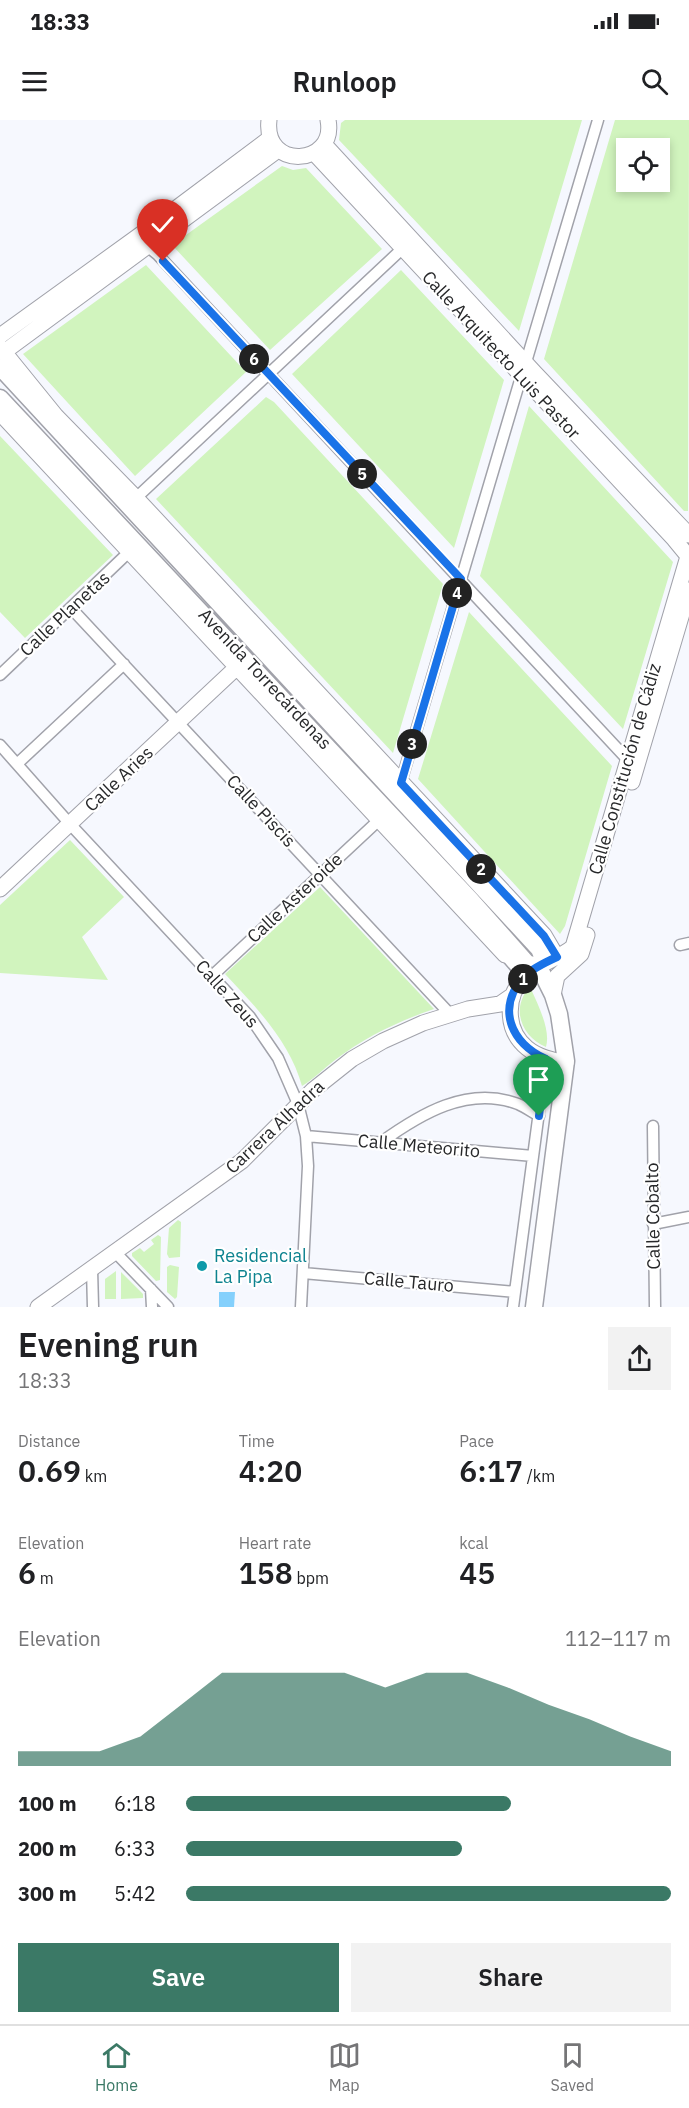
<!DOCTYPE html>
<meta charset="utf-8">
<style>
:root{--surface:#fff;--page:#f2f2f2;--text:#202124;--muted:#757577;--line:#e0e0e0;--accent:#3b7966}
body{margin:0;font-family:"IBM Plex Sans",sans-serif;background:var(--page);color:var(--text);height:100vh;display:flex;flex-direction:column;font-size:22px;white-space:nowrap}
*{box-sizing:border-box;margin:0}
p{font-size:20px;color:var(--muted)}
.icon{flex:none;width:33px;height:33px;fill:none;stroke:currentColor;stroke-width:2;stroke-linecap:round;stroke-linejoin:round}
.map{position:relative;height:1187px;overflow:hidden}
.drawer{display:flex;flex-direction:column;background:var(--surface);flex:1}
.drawer>*{flex:none}
.buttons{position:absolute;left:616px;top:18px;display:grid;gap:12px}
.buttons a{display:grid;place-items:center;width:54px;height:54px;border-radius:0px;background:var(--surface);box-shadow:0 3px 9px #0003;font-size:30px}
.pin{position:absolute;display:grid;place-items:center;width:51px;height:51px;color:#fff;margin:-62px -26px;border-radius:50% 50% 50% 0;rotate:-45deg;box-shadow:0 0 6px #0007}
.pin .icon{rotate:45deg}
.km{position:absolute;width:30px;height:30px;margin:-15px;border-radius:50%;background:#222;color:#fff;font-size:16px;line-height:30px;text-align:center}
.round{display:grid;place-items:center;flex:none;width:63px;height:63px;border-radius:0px;background:var(--page)}
.headline{display:flex;align-items:center;justify-content:space-between;height:102px;padding:0 18px}
h1{font-size:33px;font-weight:600;line-height:45px}
.figures{display:grid;grid-template-columns:repeat(3,1fr);gap:9px;height:102px;padding:6px 18px}
.figures div{display:grid;align-content:center}
.figures b{font-size:30px;font-weight:600}
.figures small{font-size:16px;font-weight:400}
.figures p{font-size:16px}
.chart{height:168px;padding:12px 18px}
.chart p{display:flex;justify-content:space-between}
.chart svg{width:100%;height:108px;margin-top:6px;fill:var(--accent);opacity:.7}
.button{display:flex;gap:12px;margin-top:auto;padding:12px 18px}
.button a{flex:1;height:69px;border-radius:0px;background:var(--accent);color:#fff;font-size:24px;font-weight:600;line-height:69px;text-align:center}
.button a+a{background:var(--page);color:var(--text)}
ul{padding:0 18px;list-style:none;font-size:20px}
li{display:grid;grid-template-columns:96px 72px 1fr;align-items:center;height:45px}
li i{height:15px;border-radius:8px;background:var(--accent)}
.status{display:flex;justify-content:space-between;align-items:center;height:42px;padding:0 30px;background:var(--surface);direction:ltr}
.status svg{height:16px;fill:currentColor}
header{display:flex;justify-content:space-between;align-items:center;height:78px;padding:0 18px;background:var(--surface);font-size:27px;font-weight:600}
.tabs{display:flex;justify-content:space-around;align-items:center;height:84px;border-top:2px solid var(--line);background:var(--surface);font-size:16px;color:var(--muted)}
.tabs a{display:grid;justify-items:center;gap:3px}
.tabs .selected{color:var(--accent)}
.map>svg:first-child{display:block}
.green{fill:#d1f4be;fill-rule:evenodd}
.water{fill:#84d0fc}
.lines{fill:none;stroke-linecap:round;stroke-linejoin:round}
.street-casing{stroke:#a1a2aa;stroke-width:13}
.secondary-casing{stroke:#a1a2aa;stroke-width:17}
.primary-casing{stroke:#a1a2aa;stroke-width:19}
.street{stroke:#fff;stroke-width:10}
.secondary{stroke:#fff;stroke-width:15}
.primary{stroke:#fff;stroke-width:16}
.route-casing{stroke:#fff;stroke-width:12}
.route{stroke:#1a73e8;stroke-width:8}
.culture-dot{fill:#0f9aa8;stroke:#fff;stroke-width:2}
.labels{text-anchor:middle;stroke-width:4.5;stroke-linejoin:round;paint-order:stroke}
.street-label{font-size:18px;fill:#27282a;stroke:#fff}
.culture-label{font-size:18px;fill:#0d838f;stroke:#fff;text-anchor:start}
</style>
<div class="status"><b>18:33</b><svg viewBox="0 0 49 12"><path d="M0 12V9h3v3zM5 12V6h3v6zM10 12V3h3v9zM15 12V0h3v12zM26 1h20v11H26zM47 4h2v5h-2z"/></svg></div>
<header><svg class="icon" aria-label="menu" viewBox="0 0 24 24"><path d="M4 6h16M4 12h16M4 18h16"/></svg>Runloop<svg class="icon" aria-label="search" viewBox="0 0 24 24"><circle cx="10" cy="10" r="6"/><path d="M15 15l6 6"/></svg></header>
<div class="map">
<svg width="689" height="1187" viewBox="0 0 689 1187">
<rect width="100%" height="100%" fill="#f6f8fe"/>
<!-- green -->
<path class="green" d="M 345,0 L 582,0 L 519,211 L 339,20 L 341,3 Z
M 615,0 L 689,0 L 688,391 L 684,391 L 544,239 ZM 627,28 L 660,28 L 660,62 L 627,62 Z
M 282,46 L 293,50 L 306,48 L 382,129 L 270,230 L 172,125 Z
M 146,145 L 246,252 L 135,356 L 23,234 Z
M 401,150 L 504,260 L 454,428 L 292,254 Z
M 266,277 L 274,282 L 443,464 L 393,633 L 156,379 Z
M 529,286 L 673,442 L 623,609 L 480,456 Z
M 0,316 L 113,435 L 25,518 L 0,492 Z
M 469,492 L 612,646 L 565,806 L 560,814 L 418,659 Z
M 70,720 L 124,777 L 82,817 L 108,860 L 0,853 L 0,785 Z
M 320,767 L 434,889 C 399,901 365,917 335,940 C 324,948 314,959 302,966 C 290,922 256,887 225,854 Z
M 528,869 L 531,869 C 538,885 551,910 546,927 C 522,917 511,890 528,869 Z
M 178,1100 L 181,1102 L 180,1137 L 169,1138 L 167,1134 L 169,1108 Z
M 158,1115 L 161,1117 L 160,1160 L 156,1161 L 132,1136 L 132,1133 L 140,1128 L 144,1132 L 154,1124 L 151,1120 Z
M 170,1145 L 179,1147 L 177,1177 L 175,1179 L 167,1172 L 167,1147 Z
M 116,1151 L 116,1179 L 105,1179 L 105,1159 Z
M 121,1152 L 143,1174 L 143,1178 L 121,1179 Z"/>
<!-- water -->
<path class="water" d="M 219,1172 L 235,1172 L 234,1187 L 219,1187 Z"/>
<g class="lines">
<!-- street casing -->
<g class="street-casing">
<path id="street" d="M 147,126 L 158,135 L 627,639
M 526,242 L 598,0
M 136,378 L 402,129
M 71,488 L 450,894
M 0,555 L 129,432
M 0,625 L 70,704 L 250,897 L 278,938 L 298,984 L 306,1016 L 308,1046 L 301,1187
M 17,644 L 124,544
M 401,662 L 521,257
M 680,825 L 689,823
M 505,835 L 524,857
M 212,856 L 379,700
M 653,1006 L 655,1187
M 306,1016 L 533,1036
M 380,1023 C 420,994 468,965 518,984 C 525,987 532,992 539,996
M 653,1104 L 689,1097
M 115,1132 L 168,1187
M 92,1149 L 93,1187
M 303,1153 L 515,1172
M 151,1169 L 152,1187
M 513,1187 L 546,939"/>
</g>
<!-- secondary casing -->
<g class="secondary-casing">
<path id="secondary" d="M 269,0 C 263,51 337,46 328,0
M 324,24 L 534,252 L 689,415
M 314,33 L 674,419 L 688,436
M 0,216 L 162,99 L 270,18
M 0,227 L 60,301
M 4,232 L 278,30
M 0,293 L 505,835
M 54,294 L 139,381 L 544,815 L 557,837
M 632,662 L 689,470
M 0,769 L 237,547
M 553,875 L 557,856 L 581,834 L 587,815
M 566,943 C 552,940 538,937 527,928 C 505,910 505,876 525,856 C 538,843 559,839 573,827 L 689,433
M 38,1187 L 242,1041 L 313,970 L 352,939 L 383,921 L 423,903 L 468,889 L 500,884 L 513,875"/>
</g>
<!-- primary casing -->
<g class="primary-casing">
<path id="primary" d="M 0,247 L 539,829 L 542,836 L 539,847 L 553,875 L 559,894 L 566,941 L 534,1187
M 0,278 L 471,780 L 527,843 L 539,847"/>
</g>
<!-- street -->
<use href="#street" class="street"/>
<!-- secondary -->
<use href="#secondary" class="secondary"/>
<!-- primary -->
<use href="#primary" class="primary"/>
</g>
<g class="lines">
<!-- route casing -->
<g class="route-casing">
<path id="route" d="M 163,141 L 461,459 L 401,663 L 544,816 L 557,837 C 546,842 533,848 525,856 C 495,887 511,924 546,939 L 539,996"/>
</g>
<!-- route -->
<use href="#route" class="route"/>
</g>
<!-- markers -->
<circle class="culture-dot" cx="202" cy="1146" r="6"/>
<g class="labels">
<!-- street labels -->
<g class="street-label">
<text transform="translate(501 235) rotate(47)" y="6">Calle Arquitecto Luis Pastor</text>
<text transform="translate(65 494) rotate(-43)" y="6">Calle Planetas</text>
<text transform="translate(265 559) rotate(47)" y="6">Avenida Torrecárdenas</text>
<text transform="translate(625 649) rotate(-74)" y="6">Calle Constitución de Cádiz</text>
<text transform="translate(119 659) rotate(-43)" y="6">Calle Aries</text>
<text transform="translate(261 691) rotate(47)" y="6">Calle Piscis</text>
<text transform="translate(295 778) rotate(-43)" y="6">Calle Asteroide</text>
<text transform="translate(227 874) rotate(48)" y="6">Calle Zeus</text>
<text transform="translate(275 1007) rotate(-43)" y="6">Carrera Alhadra</text>
<text transform="translate(419 1026) rotate(5)" y="6">Calle Meteorito</text>
<text transform="translate(653 1096) rotate(-91)" y="6">Calle Cobalto</text>
<text transform="translate(409 1162) rotate(5)" y="6">Calle Tauro</text>
</g>
<!-- culture labels -->
<g class="culture-label">
<text x="214" y="1142">Residencial<tspan x="214" dy="21">La Pipa</tspan></text>
</g>
</g>
</svg>
<div class="buttons">
<a><svg class="icon" aria-label="locate" viewBox="0 0 24 24"><circle cx="12" cy="12" r="6"/><path d="M12 2v4M12 18v4M2 12h4M18 12h4"/></svg></a>
</div>
<div class="pin" style="left:539px;top:996px;background:#1e9e55"><svg class="icon" aria-label="arrive" viewBox="0 0 24 24"><path d="M6 21V4h12l-3 4 3 4H6"/></svg></div>
<div class="pin" style="left:163px;top:141px;background:#d93025"><svg class="icon" aria-label="check" viewBox="0 0 24 24"><path d="M5 12l5 5 9-10"/></svg></div>
<b class="km" style="left:523px;top:859px">1</b>
<b class="km" style="left:481px;top:749px">2</b>
<b class="km" style="left:412px;top:624px">3</b>
<b class="km" style="left:457px;top:473px">4</b>
<b class="km" style="left:362px;top:354px">5</b>
<b class="km" style="left:254px;top:239px">6</b>
</div>
<section class="drawer">
<div class="headline"><div><h1>Evening run</h1><p>18:33</p></div><a class="round"><svg class="icon" aria-label="share" viewBox="0 0 24 24"><path d="M12 15V3M7 8l5-5 5 5M5 13v7h14v-7"/></svg></a></div>
<div class="figures">
<div><p>Distance</p><b>0.69<small> km</small></b></div>
<div><p>Time</p><b>4:20</b></div>
<div><p>Pace</p><b>6:17<small> /km</small></b></div>
</div>
<div class="figures">
<div><p>Elevation</p><b>6<small> m</small></b></div>
<div><p>Heart rate</p><b>158<small> bpm</small></b></div>
<div><p>kcal</p><b>45</b></div>
</div>
<div class="chart"><p><span>Elevation</span>112–117 m</p>
<svg viewBox="0 0 160 44" preserveAspectRatio="none"><path d="M0 44V38L10 38L20 38L30 32L40 19L50 6L60 6L70 6L80 6L90 12L100 6L110 6L120 12L130 19L140 25L150 32L160 38V44z"/></svg>
</div>
<ul>
<li><b>100 m</b>6:18<i style="width:67%"></i></li>
<li><b>200 m</b>6:33<i style="width:57%"></i></li>
<li><b>300 m</b>5:42<i style="width:100%"></i></li>
</ul>
<div class="button"><a>Save</a><a>Share</a></div>
</section>
<nav class="tabs">
<a class="selected"><svg class="icon" aria-label="home" viewBox="0 0 24 24"><path d="M3 11l9-7 9 7M6 9v11h12V9"/></svg>Home</a>
<a><svg class="icon" aria-label="map" viewBox="0 0 24 24"><path d="M3 6l6-2 6 2 6-2v14l-6 2-6-2-6 2zM9 4v14M15 6v14"/></svg>Map</a>
<a><svg class="icon" aria-label="saved" viewBox="0 0 24 24"><path d="M7 4h10v16l-5-4-5 4z"/></svg>Saved</a>
</nav>
